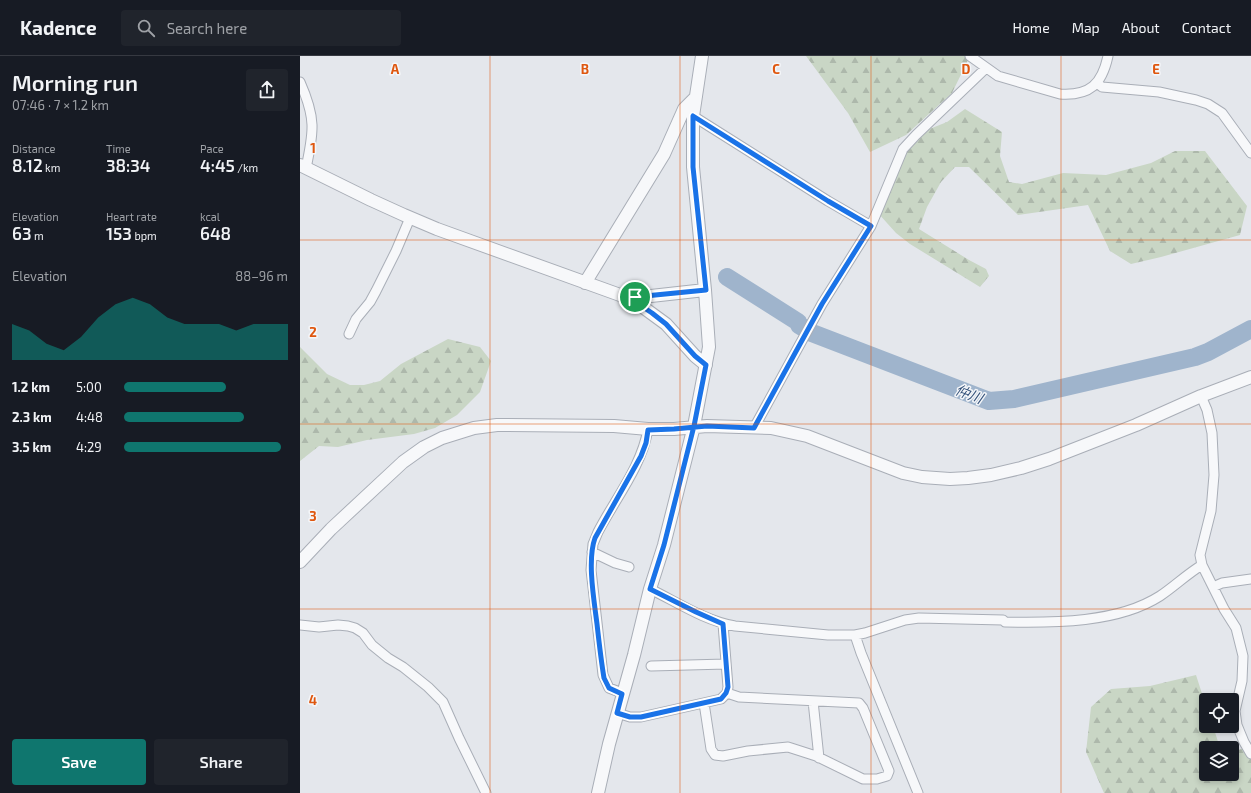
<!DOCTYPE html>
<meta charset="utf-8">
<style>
:root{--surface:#171b24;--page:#20242c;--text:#f1f3f6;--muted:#9ea1a6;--line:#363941;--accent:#0f766e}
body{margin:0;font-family:"Exo 2","Noto Sans JP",sans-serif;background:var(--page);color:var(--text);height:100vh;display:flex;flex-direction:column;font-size:15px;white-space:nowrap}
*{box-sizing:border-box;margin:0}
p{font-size:13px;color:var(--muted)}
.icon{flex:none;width:22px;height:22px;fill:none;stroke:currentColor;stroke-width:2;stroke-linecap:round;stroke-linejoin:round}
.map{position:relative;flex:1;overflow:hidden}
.sheet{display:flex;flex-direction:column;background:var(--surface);width:300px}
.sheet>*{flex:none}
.fabs{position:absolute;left:899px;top:637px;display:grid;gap:8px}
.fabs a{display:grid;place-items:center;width:40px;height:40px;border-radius:4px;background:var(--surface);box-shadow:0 2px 6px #0003;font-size:20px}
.pin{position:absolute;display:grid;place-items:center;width:34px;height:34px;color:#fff;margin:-17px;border:2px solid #fff;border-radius:50%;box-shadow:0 1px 4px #0007}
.round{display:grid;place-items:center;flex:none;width:42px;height:42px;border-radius:4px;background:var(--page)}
.head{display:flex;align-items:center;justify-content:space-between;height:68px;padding:0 12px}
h1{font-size:22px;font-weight:600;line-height:30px}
.stats{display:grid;grid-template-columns:repeat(3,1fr);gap:6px;height:68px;padding:4px 12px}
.stats div{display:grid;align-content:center}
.stats b{font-size:17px;font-weight:600}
.stats small{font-size:11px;font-weight:400}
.stats p{font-size:11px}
.chart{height:112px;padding:8px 12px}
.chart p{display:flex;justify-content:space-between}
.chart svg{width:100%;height:72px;margin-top:4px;fill:var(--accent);opacity:.7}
.button{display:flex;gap:8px;margin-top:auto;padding:8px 12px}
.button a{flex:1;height:46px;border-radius:4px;background:var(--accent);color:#fff;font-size:16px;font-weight:600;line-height:46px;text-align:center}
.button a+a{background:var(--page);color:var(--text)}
ul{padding:0 12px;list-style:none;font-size:13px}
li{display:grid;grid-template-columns:64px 48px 1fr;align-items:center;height:30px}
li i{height:10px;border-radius:5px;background:var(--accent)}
header{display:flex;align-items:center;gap:24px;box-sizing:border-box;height:56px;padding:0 20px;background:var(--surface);border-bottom:1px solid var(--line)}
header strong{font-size:19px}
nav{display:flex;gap:22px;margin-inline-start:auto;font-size:14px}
.search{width:280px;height:36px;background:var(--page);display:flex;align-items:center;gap:10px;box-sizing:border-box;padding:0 14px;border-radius:4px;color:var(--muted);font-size:15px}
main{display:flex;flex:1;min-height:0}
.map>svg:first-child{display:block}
.forest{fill:url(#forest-firs)}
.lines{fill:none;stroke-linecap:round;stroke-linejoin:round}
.river{stroke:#9fb4cc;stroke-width:18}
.minor-casing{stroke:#a9aeb7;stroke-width:11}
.tertiary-casing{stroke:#a9aeb7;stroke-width:14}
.minor{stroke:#f7f8fa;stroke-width:9}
.tertiary{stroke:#f7f8fa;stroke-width:12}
.route-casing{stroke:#fff;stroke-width:8}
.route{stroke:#1a73e8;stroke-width:5}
.grid{fill:none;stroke:#df570f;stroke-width:1;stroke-opacity:0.55}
.labels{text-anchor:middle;stroke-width:3;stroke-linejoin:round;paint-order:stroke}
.water-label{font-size:14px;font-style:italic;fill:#34527a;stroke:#f4f6f9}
.grid-label{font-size:13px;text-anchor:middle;font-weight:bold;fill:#df570f;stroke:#f4f6f9;stroke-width:3;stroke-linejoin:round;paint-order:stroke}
</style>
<header>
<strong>Kadence</strong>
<div class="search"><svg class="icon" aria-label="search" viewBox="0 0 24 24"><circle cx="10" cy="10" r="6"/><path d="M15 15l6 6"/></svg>Search here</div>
<nav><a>Home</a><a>Map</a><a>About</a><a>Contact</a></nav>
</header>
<main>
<section class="sheet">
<div class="head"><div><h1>Morning run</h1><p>07:46 · 7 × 1.2 km</p></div><a class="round"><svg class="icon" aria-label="share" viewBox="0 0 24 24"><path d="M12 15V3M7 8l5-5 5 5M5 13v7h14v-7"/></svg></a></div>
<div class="stats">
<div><p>Distance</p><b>8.12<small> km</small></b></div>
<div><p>Time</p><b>38:34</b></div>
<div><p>Pace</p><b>4:45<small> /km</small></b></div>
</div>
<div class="stats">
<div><p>Elevation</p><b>63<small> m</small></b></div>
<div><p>Heart rate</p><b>153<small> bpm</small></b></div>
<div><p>kcal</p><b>648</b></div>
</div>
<div class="chart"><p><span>Elevation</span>88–96 m</p>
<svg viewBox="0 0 160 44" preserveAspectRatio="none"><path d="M0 44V22L10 26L20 34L30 38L40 30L50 18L60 10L70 6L80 10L90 18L100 22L110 22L120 22L130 26L140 22L150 22L160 22V44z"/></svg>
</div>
<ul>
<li><b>1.2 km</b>5:00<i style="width:62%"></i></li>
<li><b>2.3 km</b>4:48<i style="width:73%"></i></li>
<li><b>3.5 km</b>4:29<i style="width:96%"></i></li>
</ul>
<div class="button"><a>Save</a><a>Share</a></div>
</section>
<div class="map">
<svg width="951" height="737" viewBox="0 0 951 737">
<defs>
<pattern id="forest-firs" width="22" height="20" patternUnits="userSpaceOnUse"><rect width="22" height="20" fill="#c9d6c5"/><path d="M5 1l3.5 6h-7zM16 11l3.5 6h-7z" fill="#adb8ab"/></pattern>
</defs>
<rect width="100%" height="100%" fill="#e4e7ec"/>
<!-- forest -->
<path class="forest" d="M 506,0 L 670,0 L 652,37 L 606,79 L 570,96 L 548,57 Z
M 665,53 L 702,76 L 700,100 L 709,126 L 722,128 L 763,117 L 806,119 L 851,107 L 875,95 L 905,95 L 947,150 L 940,179 L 861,201 L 831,208 L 810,195 L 788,149 L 718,159 L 669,111 L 655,111 L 641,126 L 627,151 L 619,173 L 669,204 L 686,213 L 689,220 L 680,231 L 610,188 L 596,177 L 578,157 L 591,110 L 622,76 L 647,66 Z
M 148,283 L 180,291 L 191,305 L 180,336 L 157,359 L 135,372 L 114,378 L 67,384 L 38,391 L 19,390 L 0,405 L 0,291 L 27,318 L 50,329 L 64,329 L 80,325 L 101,308 Z
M 896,619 L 906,650 L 906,670 L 913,670 L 920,692 L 906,692 L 906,718 L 932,718 L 932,696 L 951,690 L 951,737 L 804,737 L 786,696 L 791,651 L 811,633 L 850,630 Z"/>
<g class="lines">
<!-- river -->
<path class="river" d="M 427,221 L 498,266 L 499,269 L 512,277 L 689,345 L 714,343 L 895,301 L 908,296 L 951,273"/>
<!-- minor casing -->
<g class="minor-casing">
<path id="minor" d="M 670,0 L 698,20 L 760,38 C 790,40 802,28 808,0
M 0,26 C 16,62 14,75 6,112
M 797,27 L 802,31 L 859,36 L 896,44 L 908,48 L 922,57 L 951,97
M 393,60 L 528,145 L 571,170
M 49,278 L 56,263 L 70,246 L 76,235 L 96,195 L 110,162
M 901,340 L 907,354 L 912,377 L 914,419 L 911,455 L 900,499 L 902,509 L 924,553 L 936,572 L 943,600 L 942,625 L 935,655 L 937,669 L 944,686 L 951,698
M 454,372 L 522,248 L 571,170 L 603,93 L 616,79 L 686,12
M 292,496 L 315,507 L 329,511
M 913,531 L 922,527 L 951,523
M 350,533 C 377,546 405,565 435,570 L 528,579 L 555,579 L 565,577 L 605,564 L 619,562 L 703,564 L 705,566 C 754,567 818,567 860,540 C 875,530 887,518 902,509
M 0,569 L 19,571 L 38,569 L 48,570 L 55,572 L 63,577 L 72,589 L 88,602 L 103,611 L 128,631 L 143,646 L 159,682 L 186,737
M 555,579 L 561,597 L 618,737
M 351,610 L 426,608
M 322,637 L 309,632 L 303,619 L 291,514 L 293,488 L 298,476 C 315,443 342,410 348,373
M 513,645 L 519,702
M 404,647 L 411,693 L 415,699 L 423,700 L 448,695 L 488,691 L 516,700 L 563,723 L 577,723 L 587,720 L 589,715 L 563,652 L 559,647 L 439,641 L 427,637
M 317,657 L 330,661 L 341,661 L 421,643 L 427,637 L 428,631 L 423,568"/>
</g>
<!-- tertiary casing -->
<g class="tertiary-casing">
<path id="tertiary" d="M 0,109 L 71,144 L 104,159 L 137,173 L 320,239 L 335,241 L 342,241 L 405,234
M 285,227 L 364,98 L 384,53 L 396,41
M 335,241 L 340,249 L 366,268 L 395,300 L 406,309
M 0,506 L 31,473 L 103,406 L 124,391 L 142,382 L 174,372 L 197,369 L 314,370 L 348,373 L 374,373 L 407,370 L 471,372 L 507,380 L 603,417 L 622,421 L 650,423 L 668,422 L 691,419 L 721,412 L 749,403 L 836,369 L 901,340 L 951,321
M 298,737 L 309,688 L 334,599 L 350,533 L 364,489 L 394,370 L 409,291 L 405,234 L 393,111 L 393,60 L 402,0"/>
</g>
<!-- minor -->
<use href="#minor" class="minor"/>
<!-- tertiary -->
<use href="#tertiary" class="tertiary"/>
</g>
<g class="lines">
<!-- route casing -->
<g class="route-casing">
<path id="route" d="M 335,241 L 340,249 L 352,257 L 366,268 L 395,300 L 406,309 L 394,370 L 364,489 L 350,533 L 396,556 L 423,568 L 428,631 L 426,637 L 421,643 L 341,661 L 330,661 L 317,657 L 322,638 L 309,632 L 304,622 C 301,604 299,586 297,568 C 294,544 287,504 295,482 L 341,400 L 346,387 L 348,374 L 374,373 L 407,370 L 454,372 L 522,248 L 571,170 L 528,145 L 393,60 L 393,111 L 406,234 L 335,241"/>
</g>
<!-- route -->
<use href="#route" class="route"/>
</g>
<!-- grid -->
<path class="grid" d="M 190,0 L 190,737M 380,0 L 380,737M 571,0 L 571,737M 761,0 L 761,737M 0,184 L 951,184M 0,368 L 951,368M 0,553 L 951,553"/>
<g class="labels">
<!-- water labels -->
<g class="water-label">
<text transform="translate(669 338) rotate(21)" y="5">仲川</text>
</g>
</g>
<g class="grid-label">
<text x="95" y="18">A</text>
<text x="285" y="18">B</text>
<text x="476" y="18">C</text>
<text x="666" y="18">D</text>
<text x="856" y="18">E</text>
<text x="13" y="97">1</text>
<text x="13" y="281">2</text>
<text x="13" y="465">3</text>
<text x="13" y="649">4</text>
</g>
</svg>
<div class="fabs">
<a><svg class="icon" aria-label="locate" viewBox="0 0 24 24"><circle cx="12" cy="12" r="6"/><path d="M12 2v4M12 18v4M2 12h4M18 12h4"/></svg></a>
<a><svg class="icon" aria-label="layers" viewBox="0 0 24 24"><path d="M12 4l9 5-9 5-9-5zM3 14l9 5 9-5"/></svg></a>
</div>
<div class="pin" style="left:335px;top:241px;background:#1e9e55"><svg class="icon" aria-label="arrive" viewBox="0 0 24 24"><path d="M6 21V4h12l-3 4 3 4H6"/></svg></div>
</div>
</main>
